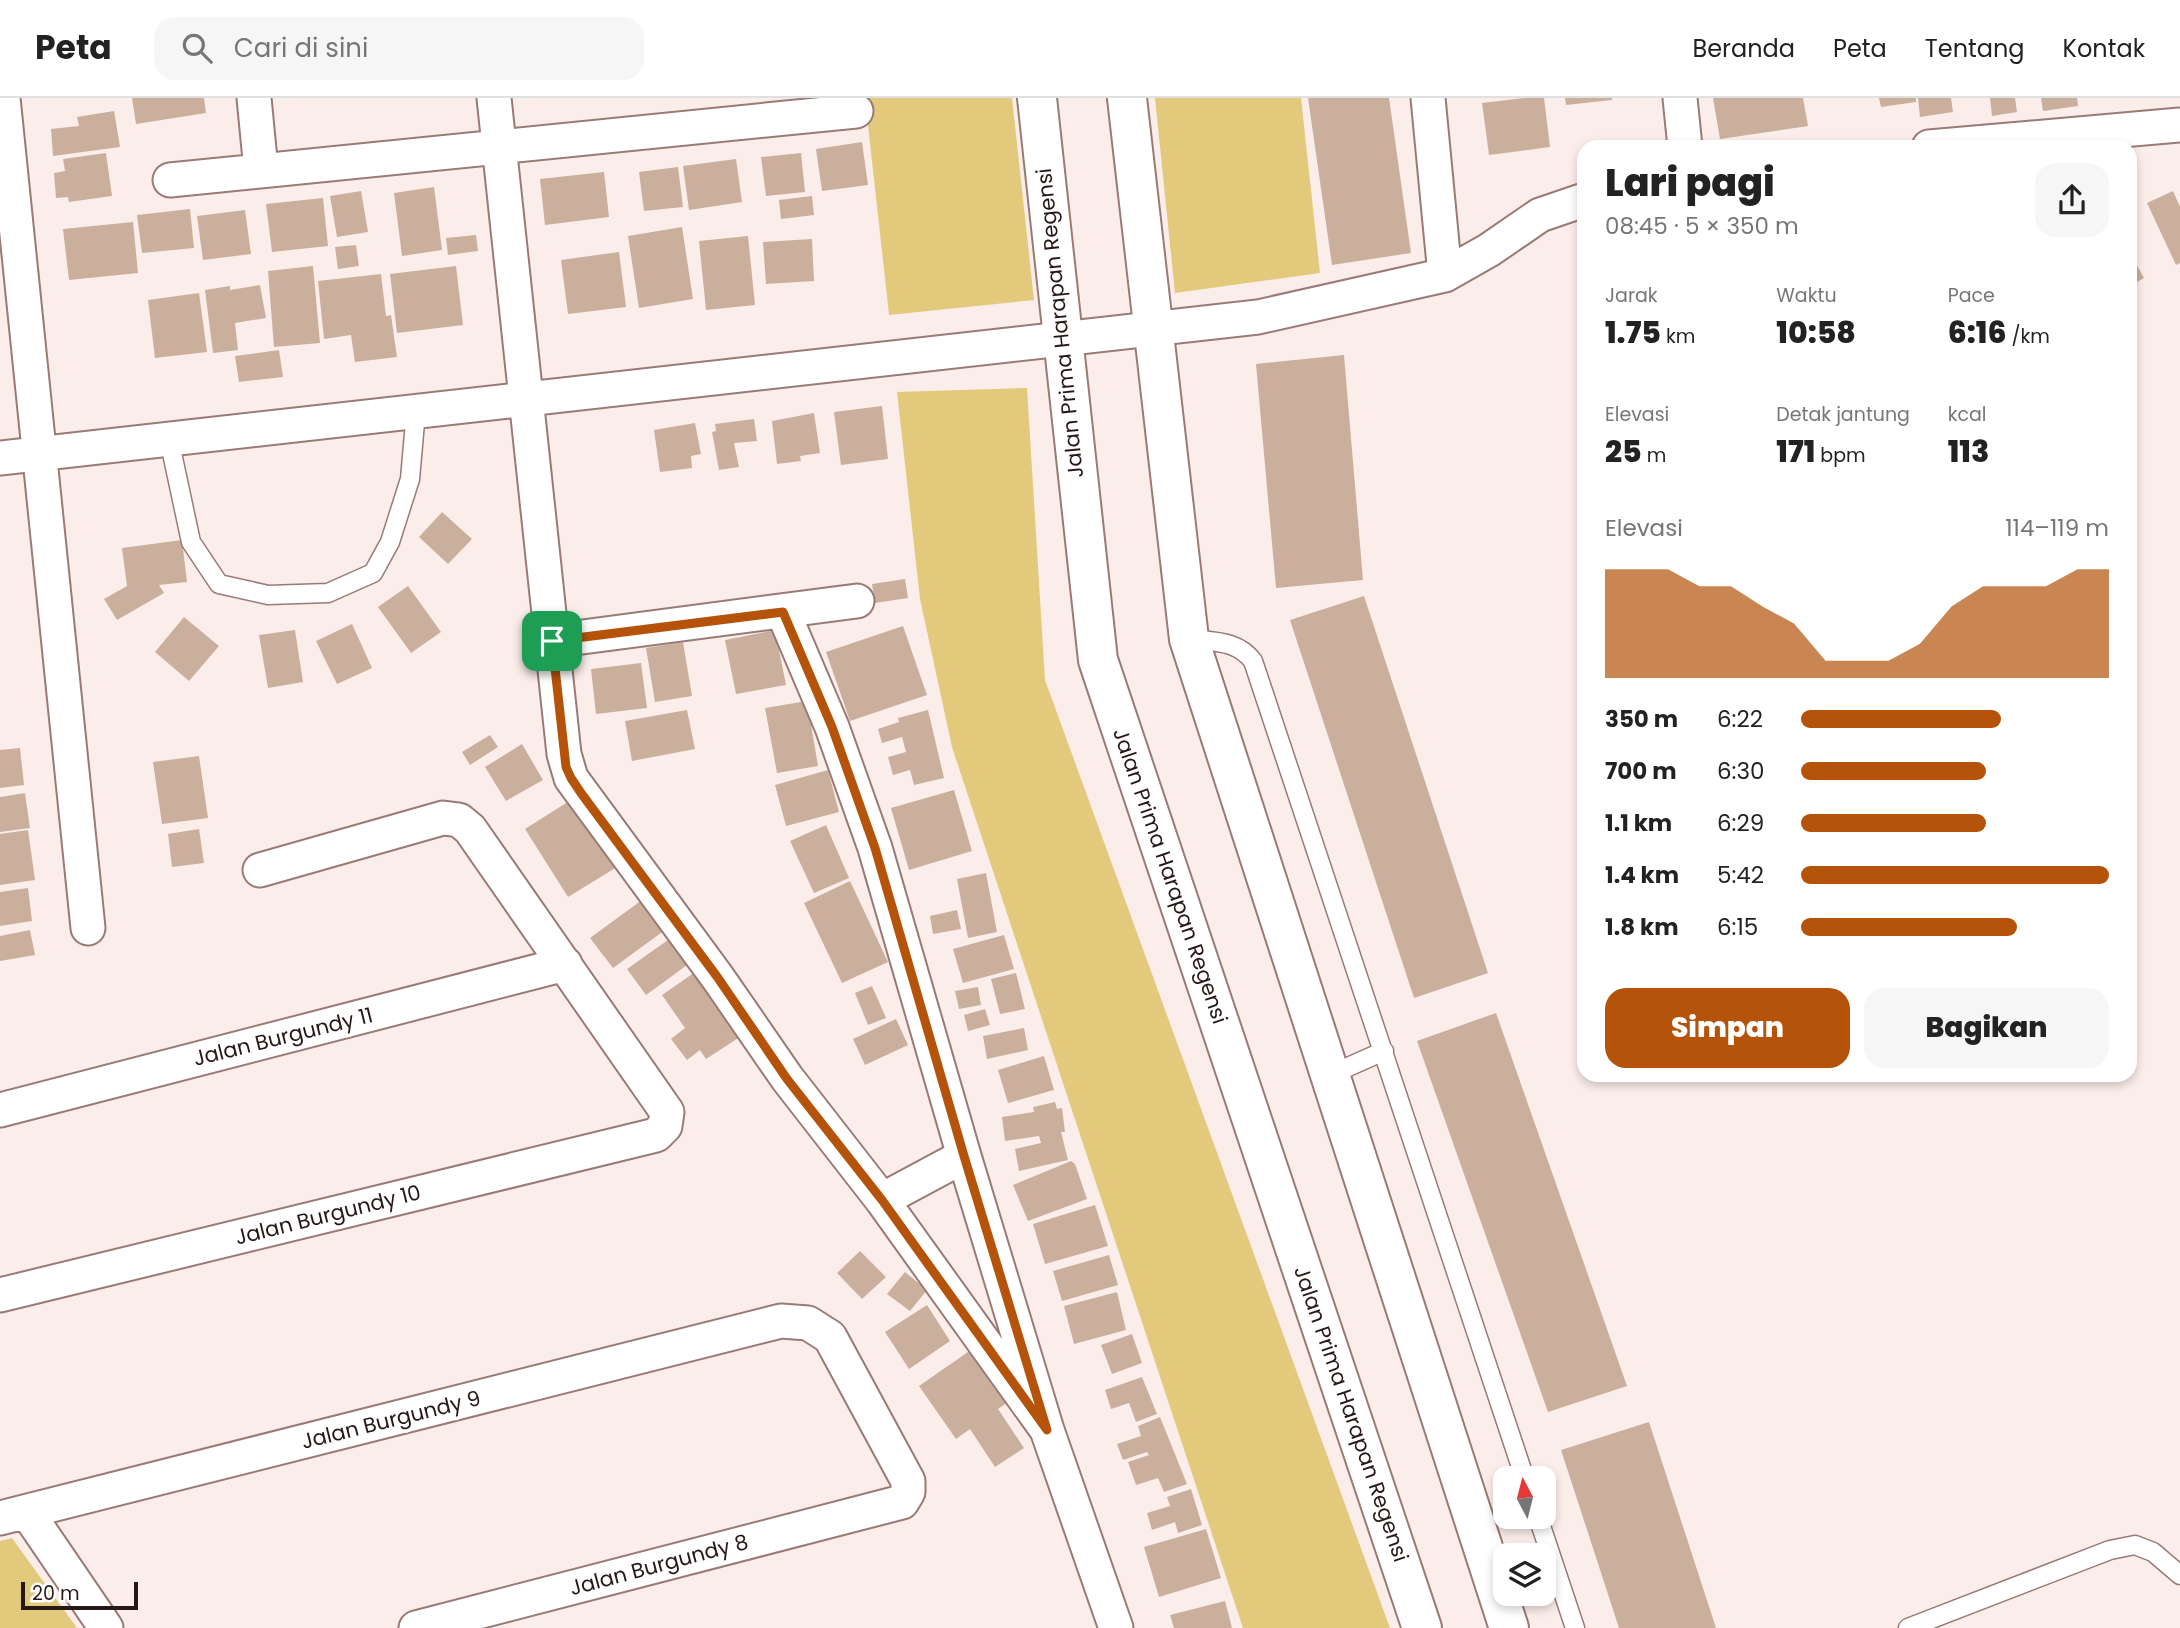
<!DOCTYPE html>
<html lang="id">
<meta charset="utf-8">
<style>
:root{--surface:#fff;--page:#f6f6f6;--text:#222;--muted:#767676;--line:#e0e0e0;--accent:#b45309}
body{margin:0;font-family:Poppins,sans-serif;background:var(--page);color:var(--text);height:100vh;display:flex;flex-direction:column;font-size:26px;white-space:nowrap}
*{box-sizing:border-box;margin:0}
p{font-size:23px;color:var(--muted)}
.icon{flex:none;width:38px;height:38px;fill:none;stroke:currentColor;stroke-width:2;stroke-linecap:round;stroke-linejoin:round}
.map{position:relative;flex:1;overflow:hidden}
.sheet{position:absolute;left:1577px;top:42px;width:560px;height:942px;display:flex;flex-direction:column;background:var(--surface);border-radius:21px;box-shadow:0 4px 10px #0003}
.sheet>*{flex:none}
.needle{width:46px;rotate:353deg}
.controls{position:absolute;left:1493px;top:1368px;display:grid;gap:14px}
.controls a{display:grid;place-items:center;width:63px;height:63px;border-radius:14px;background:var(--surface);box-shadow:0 4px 10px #0003;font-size:35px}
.scale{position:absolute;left:21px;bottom:18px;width:117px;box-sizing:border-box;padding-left:7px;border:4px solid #251816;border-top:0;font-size:19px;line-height:24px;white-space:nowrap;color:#251816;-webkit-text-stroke:5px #fefefe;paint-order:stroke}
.pin{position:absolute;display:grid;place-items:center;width:60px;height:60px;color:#fff;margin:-30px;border-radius:14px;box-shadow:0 4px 10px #0006}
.round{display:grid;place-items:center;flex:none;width:74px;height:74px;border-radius:21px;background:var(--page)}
.head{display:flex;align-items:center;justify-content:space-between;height:119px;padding:0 28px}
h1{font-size:38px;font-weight:800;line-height:52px}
.stats{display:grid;grid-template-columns:repeat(3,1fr);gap:10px;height:119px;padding:7px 28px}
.stats div{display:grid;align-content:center}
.stats b{font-size:30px;font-weight:800}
.stats small{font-size:19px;font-weight:400}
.stats p{font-size:19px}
.chart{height:196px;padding:14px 28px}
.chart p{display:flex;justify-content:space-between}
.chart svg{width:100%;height:126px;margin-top:7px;fill:var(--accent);opacity:.7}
.action{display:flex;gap:14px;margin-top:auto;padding:14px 28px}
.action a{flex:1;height:80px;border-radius:21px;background:var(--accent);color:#fff;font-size:28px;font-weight:800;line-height:80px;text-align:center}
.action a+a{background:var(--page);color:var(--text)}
ul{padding:0 28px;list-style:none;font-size:23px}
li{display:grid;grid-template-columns:112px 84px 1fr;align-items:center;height:52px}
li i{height:18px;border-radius:9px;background:var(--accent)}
header{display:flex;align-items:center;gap:42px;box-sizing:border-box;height:98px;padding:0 35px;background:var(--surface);border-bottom:2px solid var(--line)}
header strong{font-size:33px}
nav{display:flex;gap:38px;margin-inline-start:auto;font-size:24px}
.search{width:490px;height:63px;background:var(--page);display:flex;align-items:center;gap:18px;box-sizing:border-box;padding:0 24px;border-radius:21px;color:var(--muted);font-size:26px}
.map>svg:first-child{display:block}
.green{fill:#e2c97c}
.building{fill:#cab09c}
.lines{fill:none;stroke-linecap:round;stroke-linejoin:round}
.service-casing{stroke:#9a7a75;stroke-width:21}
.minor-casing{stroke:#9a7a75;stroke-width:37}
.tertiary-casing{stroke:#9a7a75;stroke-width:42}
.service{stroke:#fff;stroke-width:18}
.minor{stroke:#fff;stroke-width:33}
.tertiary{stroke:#fff;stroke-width:38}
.route-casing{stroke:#fff;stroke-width:14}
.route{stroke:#b45309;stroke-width:9}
.labels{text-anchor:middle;stroke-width:7;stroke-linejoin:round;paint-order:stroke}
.street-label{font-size:21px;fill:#251816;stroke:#fefefe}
</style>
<header>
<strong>Peta</strong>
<div class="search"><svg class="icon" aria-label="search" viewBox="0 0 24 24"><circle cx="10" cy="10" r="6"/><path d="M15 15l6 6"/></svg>Cari di sini</div>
<nav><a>Beranda</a><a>Peta</a><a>Tentang</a><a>Kontak</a></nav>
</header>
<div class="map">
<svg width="2180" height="1530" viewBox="0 0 2180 1530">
<rect width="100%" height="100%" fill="#fbedea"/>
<!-- green -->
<path class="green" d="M 865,0 L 1012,0 L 1034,202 L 889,217 Z
M 1155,0 L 1301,0 L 1320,175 L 1175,195 Z
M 1027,290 L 1045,582 L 1390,1530 L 1243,1530 L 952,649 L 920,501 L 897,294 Z
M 12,1440 L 77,1530 L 0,1530 L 0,1443 Z"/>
<!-- building -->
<path class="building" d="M 132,0 L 204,0 L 206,15 L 136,26 Z
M 1308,0 L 1389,0 L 1411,155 L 1332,167 Z
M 1524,0 L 1544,0 L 1550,49 L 1489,57 L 1482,5 Z
M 1565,0 L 1612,0 L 1612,2 L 1566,7 Z
M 1713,0 L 1803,0 L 1808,28 L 1720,41 Z
M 1879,0 L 1916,0 L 1916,4 L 1881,9 Z
M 1918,0 L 1951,0 L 1953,14 L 1920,19 Z
M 1990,0 L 2015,0 L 2017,14 L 1992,18 Z
M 2041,0 L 2077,0 L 2078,8 L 2043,13 Z
M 114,13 L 120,49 L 53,58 L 51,31 L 79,28 L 77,19 Z
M 862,44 L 868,87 L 822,93 L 816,51 Z
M 106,55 L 112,98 L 69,104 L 68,99 L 56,100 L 54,75 L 65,73 L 63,61 Z
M 801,55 L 805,94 L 766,98 L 761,59 Z
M 736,61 L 742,104 L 689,112 L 683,68 Z
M 678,69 L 683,109 L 644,113 L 639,74 Z
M 604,74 L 609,119 L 545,127 L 540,81 Z
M 434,89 L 442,152 L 402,158 L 394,95 Z
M 361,93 L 368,134 L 337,139 L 330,98 Z
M 2173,93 L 2180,109 L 2180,165 L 2176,167 L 2147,105 Z
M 812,98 L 814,117 L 781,121 L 779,102 Z
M 323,100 L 328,148 L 272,154 L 266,106 Z
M 190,111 L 194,150 L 142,155 L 137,117 Z
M 245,112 L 251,156 L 203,162 L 197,118 Z
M 133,124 L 138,175 L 69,182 L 63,131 Z
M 682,129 L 693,201 L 639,210 L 628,138 Z
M 476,137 L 478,153 L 448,157 L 446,140 Z
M 748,138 L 755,207 L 706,212 L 699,143 Z
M 812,141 L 814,183 L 766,186 L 763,144 Z
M 356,147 L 359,168 L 338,171 L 335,149 Z
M 619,154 L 626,209 L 568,216 L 561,162 Z
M 2130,155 L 2144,180 L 2130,188 Z
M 313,168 L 320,245 L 274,249 L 268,173 Z
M 456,168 L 463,227 L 397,235 L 390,176 Z
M 381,176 L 386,218 L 391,217 L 397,259 L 355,264 L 351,237 L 324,241 L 318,183 Z
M 260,187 L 266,220 L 235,225 L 238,252 L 213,255 L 205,192 L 230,188 L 230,192 Z
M 199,195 L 207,254 L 155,260 L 148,202 Z
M 279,252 L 283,279 L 239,284 L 235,258 Z
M 1344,257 L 1363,482 L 1276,490 L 1256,266 Z
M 882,308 L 888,361 L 841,367 L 834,314 Z
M 814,315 L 820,355 L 800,358 L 801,363 L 777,366 L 772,323 Z
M 754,321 L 757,343 L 734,345 L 739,369 L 719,372 L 712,334 L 716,333 L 715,326 Z
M 695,325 L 701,356 L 691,358 L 692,370 L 660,374 L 654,332 Z
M 442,414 L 472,441 L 448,466 L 419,439 Z
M 182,442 L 187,484 L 159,487 L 164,495 L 117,522 L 104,501 L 127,488 L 122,450 Z
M 905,481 L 908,500 L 875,505 L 872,486 Z
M 408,488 L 441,534 L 411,555 L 378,509 Z
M 1364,498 L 1488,875 L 1414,900 L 1290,522 Z
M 184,519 L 219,548 L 189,583 L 155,554 Z
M 352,526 L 372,570 L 337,586 L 316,543 Z
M 903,528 L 927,597 L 850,623 L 826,554 Z
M 295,532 L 303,584 L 268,590 L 259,537 Z
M 775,532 L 786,587 L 736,596 L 725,542 Z
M 683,544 L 692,598 L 655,604 L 646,550 Z
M 641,565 L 647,610 L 596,616 L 591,571 Z
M 807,603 L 818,668 L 777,675 L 765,610 Z
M 687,612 L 695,651 L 632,663 L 625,623 Z
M 928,612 L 944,680 L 914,687 L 910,672 L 893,677 L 888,659 L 906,654 L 902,639 L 882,645 L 878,631 L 899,624 L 898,620 Z
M 490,637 L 498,649 L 470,667 L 462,654 Z
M 522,646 L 543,682 L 506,703 L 485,669 Z
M 20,650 L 24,687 L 0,690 L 0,652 Z
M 199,658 L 208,720 L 162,726 L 153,664 Z
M 828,672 L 839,714 L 786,728 L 775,687 Z
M 954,692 L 972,753 L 909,772 L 891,710 Z
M 25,695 L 30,730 L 0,734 L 0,699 Z
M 574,700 L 617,769 L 568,799 L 525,731 Z
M 826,727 L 849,780 L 814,795 L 790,743 Z
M 199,731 L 204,765 L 172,769 L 168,736 Z
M 28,732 L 35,782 L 0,787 L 0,736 Z
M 986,775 L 997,834 L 968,840 L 957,781 Z
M 850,783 L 888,864 L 842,885 L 804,805 Z
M 28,790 L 32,823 L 0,828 L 0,794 Z
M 642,802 L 665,832 L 613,870 L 590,840 Z
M 957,812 L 961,831 L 933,836 L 930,818 Z
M 30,832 L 35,857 L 0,863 L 0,838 Z
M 675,837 L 694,862 L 646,897 L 627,871 Z
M 1004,837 L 1014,871 L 963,885 L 953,851 Z
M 701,870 L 746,935 L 706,961 L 700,952 L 687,962 L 671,941 L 685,930 L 662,897 Z
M 1016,875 L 1025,911 L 1000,916 L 991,881 Z
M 872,888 L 886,920 L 868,927 L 855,895 Z
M 978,889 L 981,907 L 959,911 L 955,893 Z
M 985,911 L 990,927 L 968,933 L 964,917 Z
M 1496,915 L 1627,1288 L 1548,1314 L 1417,943 Z
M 896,921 L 908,947 L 865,967 L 853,941 Z
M 1024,930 L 1028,952 L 987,961 L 983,938 Z
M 1044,958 L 1054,992 L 1008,1005 L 998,972 Z
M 1055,1004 L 1057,1011 L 1062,1010 L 1065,1034 L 1061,1034 L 1068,1062 L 1019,1073 L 1015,1051 L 1041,1045 L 1039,1038 L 1005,1043 L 1002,1019 L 1034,1014 L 1033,1009 Z
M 1071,1063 L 1075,1066 L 1087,1101 L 1028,1123 L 1013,1087 Z
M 1095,1107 L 1108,1148 L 1045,1166 L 1033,1126 Z
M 860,1153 L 886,1179 L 862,1201 L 837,1175 Z
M 1109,1157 L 1118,1187 L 1062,1203 L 1053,1173 Z
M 905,1174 L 927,1192 L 910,1213 L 887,1196 Z
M 1117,1194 L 1126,1232 L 1074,1246 L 1064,1208 Z
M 927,1207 L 950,1243 L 909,1271 L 885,1234 Z
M 1132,1236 L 1142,1265 L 1112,1276 L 1101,1247 Z
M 978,1247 L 1015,1299 L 998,1311 L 1024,1350 L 995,1369 L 970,1331 L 956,1341 L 919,1288 Z
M 1142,1279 L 1157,1316 L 1136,1324 L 1129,1305 L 1111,1311 L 1105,1292 Z
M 1160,1319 L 1187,1386 L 1164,1394 L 1158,1380 L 1136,1387 L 1128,1364 L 1149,1357 L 1147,1354 L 1123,1362 L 1117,1346 L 1141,1338 L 1138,1328 Z
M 1649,1324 L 1716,1530 L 1619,1530 L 1561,1352 Z
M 1191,1391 L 1202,1427 L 1178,1435 L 1175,1424 L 1152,1432 L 1147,1415 L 1170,1408 L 1167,1399 Z
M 1206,1431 L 1221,1480 L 1159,1499 L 1144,1449 Z
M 1225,1503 L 1232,1530 L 1174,1530 L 1170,1517 Z"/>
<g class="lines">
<!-- service casing -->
<g class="service-casing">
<path id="service" d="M 169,341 L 191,444 L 219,486 L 268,497 L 328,495 L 373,475 L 390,444 L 410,381 L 416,313
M 1189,541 C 1214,544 1237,542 1253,563 L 1525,1381
M 1330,977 L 1384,953
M 1538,1419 L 1575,1530
M 1908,1530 L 2110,1452 L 2135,1447 L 2153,1454 L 2180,1477"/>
</g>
<!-- minor casing -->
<g class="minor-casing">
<path id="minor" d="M 3,0 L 88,830
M 254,0 L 261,72
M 494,0 L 564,656 L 571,680 L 718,880 L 787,980 L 882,1102 L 1047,1332
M 1428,0 L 1445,177
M 1680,0 L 1685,49
M 1929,49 L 2180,27
M 170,82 L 856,13
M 0,360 L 1258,219 L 1445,177 L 1489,152 L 1540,117 L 1584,102
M 783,514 L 832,629 L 875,750 L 964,1058 L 1047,1332 L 1116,1530
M 552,543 L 857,503
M 0,1012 L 565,866
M 882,1102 L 964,1058
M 0,1197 L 656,1037 L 665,1028 L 667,1014 L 470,731 L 459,722 L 443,720 L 260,772
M 27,1414 L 106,1530
M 0,1420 L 781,1223 L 808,1225 L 830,1239 L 908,1383 L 908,1394 L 902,1404 L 416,1530"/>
</g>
<!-- tertiary casing -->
<g class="tertiary-casing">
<path id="tertiary" d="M 1037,0 L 1098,562 L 1422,1530
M 1127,0 L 1189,541 L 1509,1530"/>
</g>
<!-- service -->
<use href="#service" class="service"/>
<!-- minor -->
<use href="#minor" class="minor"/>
<!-- tertiary -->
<use href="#tertiary" class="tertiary"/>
</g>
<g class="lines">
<!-- route casing -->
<g class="route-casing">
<path id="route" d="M 783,514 L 832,629 L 875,750 L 964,1058 L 1047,1332 L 882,1102 L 787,981 L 718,880 L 581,695 L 571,680 L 566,669 L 552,543 Z"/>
</g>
<!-- route -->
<use href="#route" class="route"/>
</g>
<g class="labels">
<!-- street labels -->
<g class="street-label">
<text transform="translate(1060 225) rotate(-96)" y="7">Jalan Prima Harapan Regensi</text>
<text transform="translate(1170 778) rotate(71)" y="7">Jalan Prima Harapan Regensi</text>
<text transform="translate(283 939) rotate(-14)" y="7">Jalan Burgundy 11</text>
<text transform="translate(328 1117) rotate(-14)" y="7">Jalan Burgundy 10</text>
<text transform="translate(1351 1316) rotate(71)" y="7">Jalan Prima Harapan Regensi</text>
<text transform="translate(391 1322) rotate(-14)" y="7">Jalan Burgundy 9</text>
<text transform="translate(659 1467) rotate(-15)" y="7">Jalan Burgundy 8</text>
</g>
</g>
</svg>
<div class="controls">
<a><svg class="needle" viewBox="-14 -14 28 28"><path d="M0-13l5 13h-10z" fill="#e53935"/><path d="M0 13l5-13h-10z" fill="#767676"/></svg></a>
<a><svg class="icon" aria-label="layers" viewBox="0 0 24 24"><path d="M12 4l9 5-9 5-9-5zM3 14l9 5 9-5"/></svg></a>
</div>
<div class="scale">20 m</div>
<div class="pin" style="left:552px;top:543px;background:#1e9e55"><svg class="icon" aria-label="arrive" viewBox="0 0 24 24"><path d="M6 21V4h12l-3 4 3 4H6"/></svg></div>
<section class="sheet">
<div class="head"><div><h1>Lari pagi</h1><p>08:45 · 5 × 350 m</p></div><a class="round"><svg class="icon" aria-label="share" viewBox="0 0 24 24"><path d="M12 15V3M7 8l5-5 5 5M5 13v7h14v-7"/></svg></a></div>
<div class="stats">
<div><p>Jarak</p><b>1.75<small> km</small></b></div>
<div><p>Waktu</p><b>10:58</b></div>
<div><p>Pace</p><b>6:16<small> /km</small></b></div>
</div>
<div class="stats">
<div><p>Elevasi</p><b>25<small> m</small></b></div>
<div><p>Detak jantung</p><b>171<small> bpm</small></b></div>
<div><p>kcal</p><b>113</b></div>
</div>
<div class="chart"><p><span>Elevasi</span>114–119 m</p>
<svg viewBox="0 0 160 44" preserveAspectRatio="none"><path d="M0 44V6L10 6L20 6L30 12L40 12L50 19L60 25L70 38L80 38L90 38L100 32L110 19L120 12L130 12L140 12L150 6L160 6V44z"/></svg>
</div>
<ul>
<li><b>350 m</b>6:22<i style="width:65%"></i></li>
<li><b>700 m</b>6:30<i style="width:60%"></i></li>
<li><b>1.1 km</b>6:29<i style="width:60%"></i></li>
<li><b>1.4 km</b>5:42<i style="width:100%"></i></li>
<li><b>1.8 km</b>6:15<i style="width:70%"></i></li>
</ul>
<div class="action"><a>Simpan</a><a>Bagikan</a></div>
</section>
</div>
